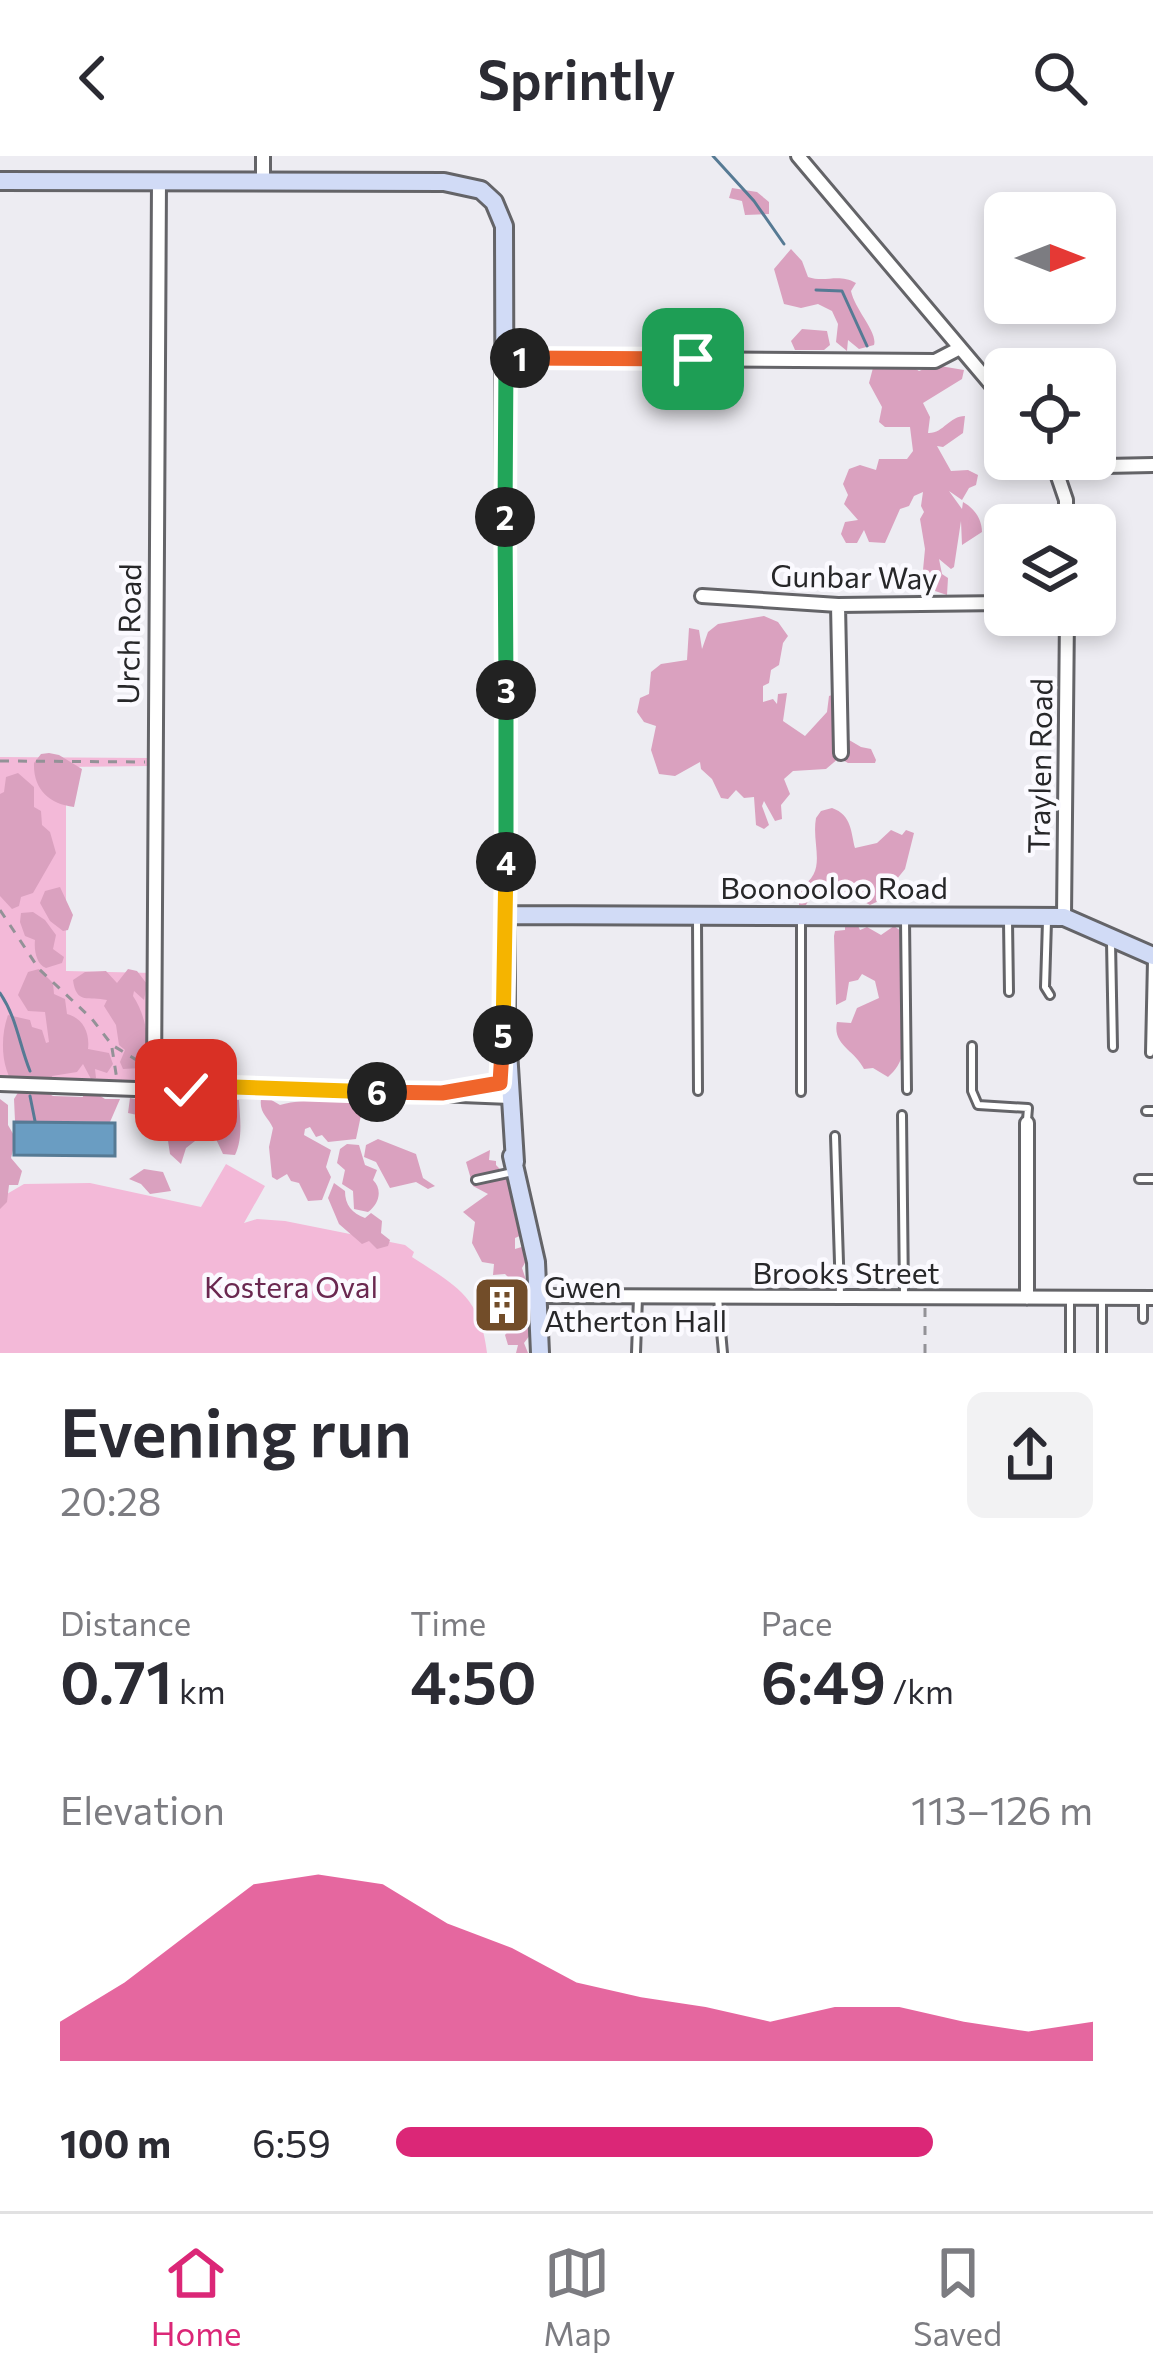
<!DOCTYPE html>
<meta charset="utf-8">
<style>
:root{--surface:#fff;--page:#f2f2f3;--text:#2b2b33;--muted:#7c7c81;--line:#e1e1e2;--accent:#db2777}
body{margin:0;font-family:Commissioner,sans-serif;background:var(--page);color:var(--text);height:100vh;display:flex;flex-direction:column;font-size:45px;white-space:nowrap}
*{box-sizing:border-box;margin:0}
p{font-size:39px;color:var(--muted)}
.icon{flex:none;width:66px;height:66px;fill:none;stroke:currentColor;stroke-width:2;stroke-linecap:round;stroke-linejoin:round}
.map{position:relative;height:1197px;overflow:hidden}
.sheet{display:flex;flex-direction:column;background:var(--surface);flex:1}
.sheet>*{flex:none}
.needle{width:78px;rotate:90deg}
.buttons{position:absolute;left:984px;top:36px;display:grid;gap:24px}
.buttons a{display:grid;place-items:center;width:132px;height:132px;border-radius:18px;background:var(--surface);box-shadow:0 6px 18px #0003;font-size:60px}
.pin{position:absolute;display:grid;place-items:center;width:102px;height:102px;color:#fff;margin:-51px;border-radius:24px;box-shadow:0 6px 18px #0006}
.km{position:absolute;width:60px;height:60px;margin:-30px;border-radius:50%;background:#222;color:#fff;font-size:33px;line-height:60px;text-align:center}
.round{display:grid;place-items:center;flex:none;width:126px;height:126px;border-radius:18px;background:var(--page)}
.summary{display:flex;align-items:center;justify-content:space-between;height:204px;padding:0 60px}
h1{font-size:66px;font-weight:600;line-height:90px}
.figures{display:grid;grid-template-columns:repeat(3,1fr);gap:18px;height:204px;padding:12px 60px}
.figures div{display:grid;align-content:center}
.figures b{font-size:60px;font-weight:600}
.figures small{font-size:33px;font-weight:400}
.figures p{font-size:33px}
.chart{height:336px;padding:24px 60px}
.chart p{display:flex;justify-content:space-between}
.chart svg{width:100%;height:216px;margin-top:12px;fill:var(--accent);opacity:.7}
ul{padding:0 60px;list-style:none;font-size:39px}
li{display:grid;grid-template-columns:192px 144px 1fr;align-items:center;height:90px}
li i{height:30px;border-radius:15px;background:var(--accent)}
header{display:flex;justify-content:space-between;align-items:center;height:156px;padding:0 60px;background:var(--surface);font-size:54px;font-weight:600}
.tabs{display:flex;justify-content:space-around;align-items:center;height:168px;border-top:3px solid var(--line);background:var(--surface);font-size:33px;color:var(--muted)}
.tabs a{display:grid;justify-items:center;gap:6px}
.tabs .on{color:var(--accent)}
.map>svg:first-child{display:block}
.green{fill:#f3b9d8}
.forest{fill:#daa1bf}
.water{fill:#6a9dc2;stroke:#567a94;stroke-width:3}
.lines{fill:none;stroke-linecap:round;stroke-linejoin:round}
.stream{stroke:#567a94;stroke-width:3}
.lane-casing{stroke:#646468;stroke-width:12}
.street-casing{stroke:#646468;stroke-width:18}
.secondary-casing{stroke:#646468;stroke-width:22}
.path{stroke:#939297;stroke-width:3;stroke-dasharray:9 9;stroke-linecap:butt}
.lane{stroke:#fff;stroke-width:6}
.street{stroke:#fff;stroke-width:12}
.secondary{stroke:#d1dbf6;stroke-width:16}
.split-1-casing{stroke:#fff;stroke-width:24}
.split-2-casing{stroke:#fff;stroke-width:24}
.split-3-casing{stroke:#fff;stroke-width:24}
.split-4-casing{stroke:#fff;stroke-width:24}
.split-5-casing{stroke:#fff;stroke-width:24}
.split-6-casing{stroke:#fff;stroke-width:24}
.split-7-casing{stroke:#fff;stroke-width:24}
.split-1{stroke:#f0652b;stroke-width:15}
.split-2{stroke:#22a559;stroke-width:15}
.split-3{stroke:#22a559;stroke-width:15}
.split-4{stroke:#22a559;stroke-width:15}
.split-5{stroke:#f5b400;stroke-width:15}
.split-6{stroke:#f0652b;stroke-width:15}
.split-7{stroke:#f5b400;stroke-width:15}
.labels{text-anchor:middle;stroke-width:9;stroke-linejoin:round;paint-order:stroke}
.street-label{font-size:30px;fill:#272729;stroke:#fbfaff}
.park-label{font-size:30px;fill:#6a2850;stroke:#fbfaff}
.poi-label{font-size:30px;fill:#272729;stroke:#fbfaff;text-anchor:start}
</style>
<header><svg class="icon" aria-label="back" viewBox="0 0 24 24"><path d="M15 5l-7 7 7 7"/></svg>Sprintly<svg class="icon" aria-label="search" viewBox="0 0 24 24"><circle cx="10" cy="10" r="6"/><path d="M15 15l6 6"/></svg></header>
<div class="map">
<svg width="1153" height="1197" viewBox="0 0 1153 1197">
<rect width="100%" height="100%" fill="#edecf2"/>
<!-- green -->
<path class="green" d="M 0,601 L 149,602 L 149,610 L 66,611 L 66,815 L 153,817 L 154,932 L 0,928 Z
M 226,1008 L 265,1030 L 244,1067 L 257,1063 L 285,1065 L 405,1089 L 414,1096 L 412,1101 C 455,1129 481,1141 487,1197 L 0,1197 L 0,1042 L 24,1028 L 90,1027 L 201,1051 Z"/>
<!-- forest -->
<path class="forest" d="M 732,32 L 757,36 L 769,46 L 769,58 L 745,59 L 742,45 L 729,42 Z
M 791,93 L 802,105 L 808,121 C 826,127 838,117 856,127 L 851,135 C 855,154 878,176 874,189 L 859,193 L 848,184 L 847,195 L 836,186 L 838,168 L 832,155 L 818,148 L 801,152 L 784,148 L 774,113 Z
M 802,173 L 827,175 L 830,189 L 824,194 L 795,194 L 791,185 Z
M 906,207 L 919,215 L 934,209 L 964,214 L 962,223 L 923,247 L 930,261 L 928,277 C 943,278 949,260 965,260 L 963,277 L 943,291 L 937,290 L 951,315 L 968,314 L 978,319 L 976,329 L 969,332 L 962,344 L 949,335 L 962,353 L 963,346 C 974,352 982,363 982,376 L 962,389 L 961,365 L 954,411 L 951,413 L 939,403 L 942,418 L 948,422 L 947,439 L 929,433 L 926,438 L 921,435 L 925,393 L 920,363 L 924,356 L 921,350 L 923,336 L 914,340 L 909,350 L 900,353 L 885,387 L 869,386 L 864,374 L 857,387 L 846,387 L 841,378 L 845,366 L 858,364 L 844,348 L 848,339 L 843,328 L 849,313 L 860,309 L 876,314 L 879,303 L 907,303 L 913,295 L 910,271 L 885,271 L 879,266 L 882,251 L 869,227 L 874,208 Z
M 764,460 L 778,466 L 788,480 L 783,487 L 779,509 L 771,514 L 769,527 L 763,530 L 763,546 L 773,543 L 777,548 L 778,538 L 787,537 L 783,565 L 805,580 L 827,556 L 829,540 L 835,538 L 844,581 L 861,591 L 871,593 L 876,604 L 875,607 L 848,607 L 839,602 L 826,613 L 793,615 L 784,623 L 790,638 L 781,649 L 782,663 L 775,665 L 764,645 L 762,650 L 769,669 L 764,673 L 756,669 L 754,641 L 744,642 L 736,634 L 728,643 L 721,642 L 712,623 L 701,613 L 700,606 L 675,620 L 659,618 L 651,594 L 656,570 L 644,566 L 637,556 L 640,542 L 649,538 L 651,516 L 661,508 L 687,504 L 689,472 L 699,474 L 702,493 L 708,476 L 718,468 Z
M 49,597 L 59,599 L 82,613 L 74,651 C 49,648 33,633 34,607 L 41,598 Z
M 18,617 L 34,631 L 34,651 L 41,655 L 42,669 L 50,676 L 56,697 L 33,737 L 21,741 L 19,750 L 12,753 L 0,740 L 0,638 L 4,636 L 6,621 Z
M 832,652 C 852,659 851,677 855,692 L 877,687 L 891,674 L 902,679 L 906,674 L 914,677 L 905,713 L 892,729 L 894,733 L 903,732 L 907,745 L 883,743 L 870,749 L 846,736 L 830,745 L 809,743 L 806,749 L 799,749 L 799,732 C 829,716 811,690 816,662 L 821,655 Z
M 60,731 L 73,759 L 68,774 L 63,775 L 50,765 L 40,747 L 45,735 Z
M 33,756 L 45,764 L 56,779 L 53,793 L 64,801 L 62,807 L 46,812 C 36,808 34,794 35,784 L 25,780 L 20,766 L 21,757 Z
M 855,763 L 860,774 L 867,771 L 881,779 L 894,770 L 901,775 C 905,810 900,845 902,879 C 903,895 908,881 903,897 C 900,907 896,914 888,921 L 873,912 L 864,913 C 855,894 832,889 837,866 L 851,867 L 857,852 L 879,842 L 875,825 L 862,818 L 858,824 L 849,826 L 846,844 L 836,849 L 834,780 L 835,775 L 845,774 L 845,767 Z
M 39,813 L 53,827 L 54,838 L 65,843 L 67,858 C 83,862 90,877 88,893 L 109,897 L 113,908 L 107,917 L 95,913 L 96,922 L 91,923 L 83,908 L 77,916 L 52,920 L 51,931 L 42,934 L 53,940 L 83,941 L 83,937 L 94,936 L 105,943 L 120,943 L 110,966 L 15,965 L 14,943 L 19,935 C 0,916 0,881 8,859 L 30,864 L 32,871 L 42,874 L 46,887 L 49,886 L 45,856 L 28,855 L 18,839 L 28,816 Z
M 128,813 L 137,815 L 147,828 L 144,844 L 134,835 L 133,840 C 146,859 148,883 150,905 L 136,899 L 140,912 L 123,913 L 120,906 L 125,894 L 119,889 L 116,869 L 104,850 L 107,844 C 89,840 76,849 73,824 L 85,816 L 106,815 L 117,827 Z
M 164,940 L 175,947 L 192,941 L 208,952 L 200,969 L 204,978 L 186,992 L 181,1008 L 170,998 L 165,965 L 128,957 L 130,942 L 144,945 Z
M 268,942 L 280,949 C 299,943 342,943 364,945 L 356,983 L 328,986 L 322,979 L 316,981 L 310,971 L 305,973 L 304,979 L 331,994 L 326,1011 L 331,1021 L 322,1044 L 308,1045 L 299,1027 L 291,1025 L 287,1018 L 277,1024 L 272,1021 L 269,991 L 273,972 C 268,961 259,957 261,943 Z
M 0,943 L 8,949 L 8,969 L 16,983 L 11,1002 L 22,1015 L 18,1029 L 9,1029 L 7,1046 L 0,1053 Z
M 224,944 L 239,944 C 240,963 243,982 235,999 L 223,998 L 216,983 L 220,979 L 213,971 L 214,947 Z
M 378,983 L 416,998 L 423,1022 L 435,1030 L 428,1033 L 416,1026 L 390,1032 L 376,1006 L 364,1001 L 366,989 Z
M 347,988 L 359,989 L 365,1009 L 377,1014 L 373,1024 C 383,1034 379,1048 368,1056 L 354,1053 L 353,1035 L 342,1028 L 345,1014 L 337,1007 L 340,993 Z
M 490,994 L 489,1004 L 496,1005 L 496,1009 L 529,1043 L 534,1057 L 522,1079 L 515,1082 L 515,1093 L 525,1090 L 529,1100 L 522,1112 L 526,1124 L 517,1127 L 529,1135 L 518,1146 L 530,1159 L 525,1167 L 533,1175 L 524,1187 L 528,1197 L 516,1197 L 518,1189 L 508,1189 L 505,1179 L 514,1168 L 507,1163 L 511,1152 L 507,1146 L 508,1132 L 515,1128 L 505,1118 L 493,1119 L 494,1108 L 482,1106 L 472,1087 L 475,1066 L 463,1056 L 488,1038 L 473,1030 L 466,1006 Z
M 144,1013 L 163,1016 L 171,1035 L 150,1038 L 141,1028 L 129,1023 Z
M 334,1027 L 345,1035 C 345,1049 352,1057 365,1062 L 371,1057 L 382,1065 L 381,1077 L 390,1084 L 388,1090 L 377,1093 L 369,1085 L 362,1088 L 339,1068 L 328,1042 Z"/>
<!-- water -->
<path class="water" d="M 14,966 L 115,967 L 115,1000 L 14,999 Z"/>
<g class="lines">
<!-- stream -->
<path class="stream" d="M 713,0 L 754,45 L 784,88
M 816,134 L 842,135 L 867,190
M 0,837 C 17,862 19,888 30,915
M 30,940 L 35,965"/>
<!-- lane casing -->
<g class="lane-casing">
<path id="lane" d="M 905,764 L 907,934
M 697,765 L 698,935
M 801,765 L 801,936
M 1008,765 L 1009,836
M 1047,765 L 1045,831 L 1050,839
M 1111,786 L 1113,891
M 972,890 L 972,935 L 978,949 L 1028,952 L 1027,964
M 1150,897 L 1152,804
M 1146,955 L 1153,955
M 902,959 L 904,1138
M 211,976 L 212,937
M 835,980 L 840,1138
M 1139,1023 L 1153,1023
M 476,1024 L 513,1016
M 718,1142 L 723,1197
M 1070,1142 L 1070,1197
M 1143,1142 L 1143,1163
M 636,1197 L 638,1141
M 1102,1197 L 1102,1142"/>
</g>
<!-- street casing -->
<g class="street-casing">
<path id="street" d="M 263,0 L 263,25
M 798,0 L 1005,245
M 506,202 L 935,205 L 960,192
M 1052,303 L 1066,344 L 1066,369
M 1058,311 L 1153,309
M 702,440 L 838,449 L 1005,447
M 838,449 L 841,597
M 1064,761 L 1067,459
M 0,928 L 190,935
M 154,932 L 159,25
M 455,933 L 510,928
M 186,934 L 204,930 L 290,932 L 510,941
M 539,1140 L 1153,1142
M 1027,1142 L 1027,967"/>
</g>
<!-- secondary casing -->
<g class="secondary-casing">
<path id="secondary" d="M 0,25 L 444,26 L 481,34 L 494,46 L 504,70 L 506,863 L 515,1006
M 506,759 L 1064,761 L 1153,800
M 512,1000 L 536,1106 L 540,1197"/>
</g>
<!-- path -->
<path class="path" d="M 0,605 L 145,606
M 0,754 L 39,813 L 92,863 L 112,889 L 143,908
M 112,892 L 117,924
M 925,1197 L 925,1151"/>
<!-- lane -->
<use href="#lane" class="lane"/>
<!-- street -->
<use href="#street" class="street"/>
<!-- secondary -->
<use href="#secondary" class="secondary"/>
</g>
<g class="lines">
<!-- split-1 casing -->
<g class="split-1-casing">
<path id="split-1" d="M 520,202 L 693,203"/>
</g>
<!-- split-2 casing -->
<g class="split-2-casing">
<path id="split-2" d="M 505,361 L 506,202 L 520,202"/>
</g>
<!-- split-3 casing -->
<g class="split-3-casing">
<path id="split-3" d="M 505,361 L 506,534"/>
</g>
<!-- split-4 casing -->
<g class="split-4-casing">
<path id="split-4" d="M 506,534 L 506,706"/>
</g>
<!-- split-5 casing -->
<g class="split-5-casing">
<path id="split-5" d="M 503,879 L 506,706"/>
</g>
<!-- split-6 casing -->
<g class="split-6-casing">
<path id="split-6" d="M 377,936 L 442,937 L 500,927 L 503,879"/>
</g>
<!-- split-7 casing -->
<g class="split-7-casing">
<path id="split-7" d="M 186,934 L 204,930 L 377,936"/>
</g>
<!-- split-1 -->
<use href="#split-1" class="split-1"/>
<!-- split-2 -->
<use href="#split-2" class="split-2"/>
<!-- split-3 -->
<use href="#split-3" class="split-3"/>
<!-- split-4 -->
<use href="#split-4" class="split-4"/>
<!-- split-5 -->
<use href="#split-5" class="split-5"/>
<!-- split-6 -->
<use href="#split-6" class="split-6"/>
<!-- split-7 -->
<use href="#split-7" class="split-7"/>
</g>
<!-- icons -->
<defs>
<g id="building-square" transform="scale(3)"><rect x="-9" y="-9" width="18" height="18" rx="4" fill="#724d29" stroke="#fbfaff"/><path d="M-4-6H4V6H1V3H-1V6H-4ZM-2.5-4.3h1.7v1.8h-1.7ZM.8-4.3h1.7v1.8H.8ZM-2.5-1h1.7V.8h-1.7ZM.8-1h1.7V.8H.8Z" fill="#fff"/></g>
</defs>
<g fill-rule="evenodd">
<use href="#building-square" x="502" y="1149"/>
</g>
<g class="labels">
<!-- street labels -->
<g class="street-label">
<text transform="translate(854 422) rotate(1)" y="10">Gunbar Way</text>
<text transform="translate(130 478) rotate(-89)" y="10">Urch Road</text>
<text transform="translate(1041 610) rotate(-89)" y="10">Traylen Road</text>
<text x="834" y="743">Boonooloo Road</text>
<text x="846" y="1128">Brooks Street</text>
</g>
<!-- park labels -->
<g class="park-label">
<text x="291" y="1142">Kostera Oval</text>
</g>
<!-- poi labels -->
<g class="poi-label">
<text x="544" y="1142">Gwen<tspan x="544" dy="34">Atherton Hall</tspan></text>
</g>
</g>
</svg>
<div class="buttons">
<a><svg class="needle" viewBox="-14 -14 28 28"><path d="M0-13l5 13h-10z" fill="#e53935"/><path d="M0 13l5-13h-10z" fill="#7c7c81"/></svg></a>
<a><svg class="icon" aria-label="locate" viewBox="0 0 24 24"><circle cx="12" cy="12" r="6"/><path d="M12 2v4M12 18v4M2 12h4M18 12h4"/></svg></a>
<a><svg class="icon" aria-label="layers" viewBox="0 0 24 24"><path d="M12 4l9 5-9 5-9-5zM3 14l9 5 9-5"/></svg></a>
</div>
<div class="pin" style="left:693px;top:203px;background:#1e9e55"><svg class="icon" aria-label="arrive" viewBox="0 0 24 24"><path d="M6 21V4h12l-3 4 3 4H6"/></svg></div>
<div class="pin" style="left:186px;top:934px;background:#d93025"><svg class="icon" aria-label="check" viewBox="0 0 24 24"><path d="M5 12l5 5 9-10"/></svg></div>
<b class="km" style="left:520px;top:202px">1</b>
<b class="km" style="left:505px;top:361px">2</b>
<b class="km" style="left:506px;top:534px">3</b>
<b class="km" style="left:506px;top:706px">4</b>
<b class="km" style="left:503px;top:879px">5</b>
<b class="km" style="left:377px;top:936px">6</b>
</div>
<section class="sheet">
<div class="summary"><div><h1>Evening run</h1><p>20:28</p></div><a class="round"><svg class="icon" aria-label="share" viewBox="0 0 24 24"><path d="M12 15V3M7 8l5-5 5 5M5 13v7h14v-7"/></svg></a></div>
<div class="figures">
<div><p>Distance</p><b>0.71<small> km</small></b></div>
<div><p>Time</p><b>4:50</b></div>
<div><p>Pace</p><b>6:49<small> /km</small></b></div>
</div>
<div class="chart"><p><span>Elevation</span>113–126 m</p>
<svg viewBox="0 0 160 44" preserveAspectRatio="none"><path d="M0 44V36L10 28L20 18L30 8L40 6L50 8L60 16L70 21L80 28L90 31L100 33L110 36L120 33L130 33L140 36L150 38L160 36V44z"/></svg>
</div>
<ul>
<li><b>100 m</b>6:59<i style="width:77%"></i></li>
</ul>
</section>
<nav class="tabs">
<a class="on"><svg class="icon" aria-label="home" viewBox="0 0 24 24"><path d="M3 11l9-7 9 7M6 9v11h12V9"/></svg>Home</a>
<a><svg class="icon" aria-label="map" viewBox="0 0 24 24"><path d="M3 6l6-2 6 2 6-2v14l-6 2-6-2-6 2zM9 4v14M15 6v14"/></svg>Map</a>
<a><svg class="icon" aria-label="saved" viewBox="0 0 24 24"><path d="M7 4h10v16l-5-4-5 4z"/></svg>Saved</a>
</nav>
